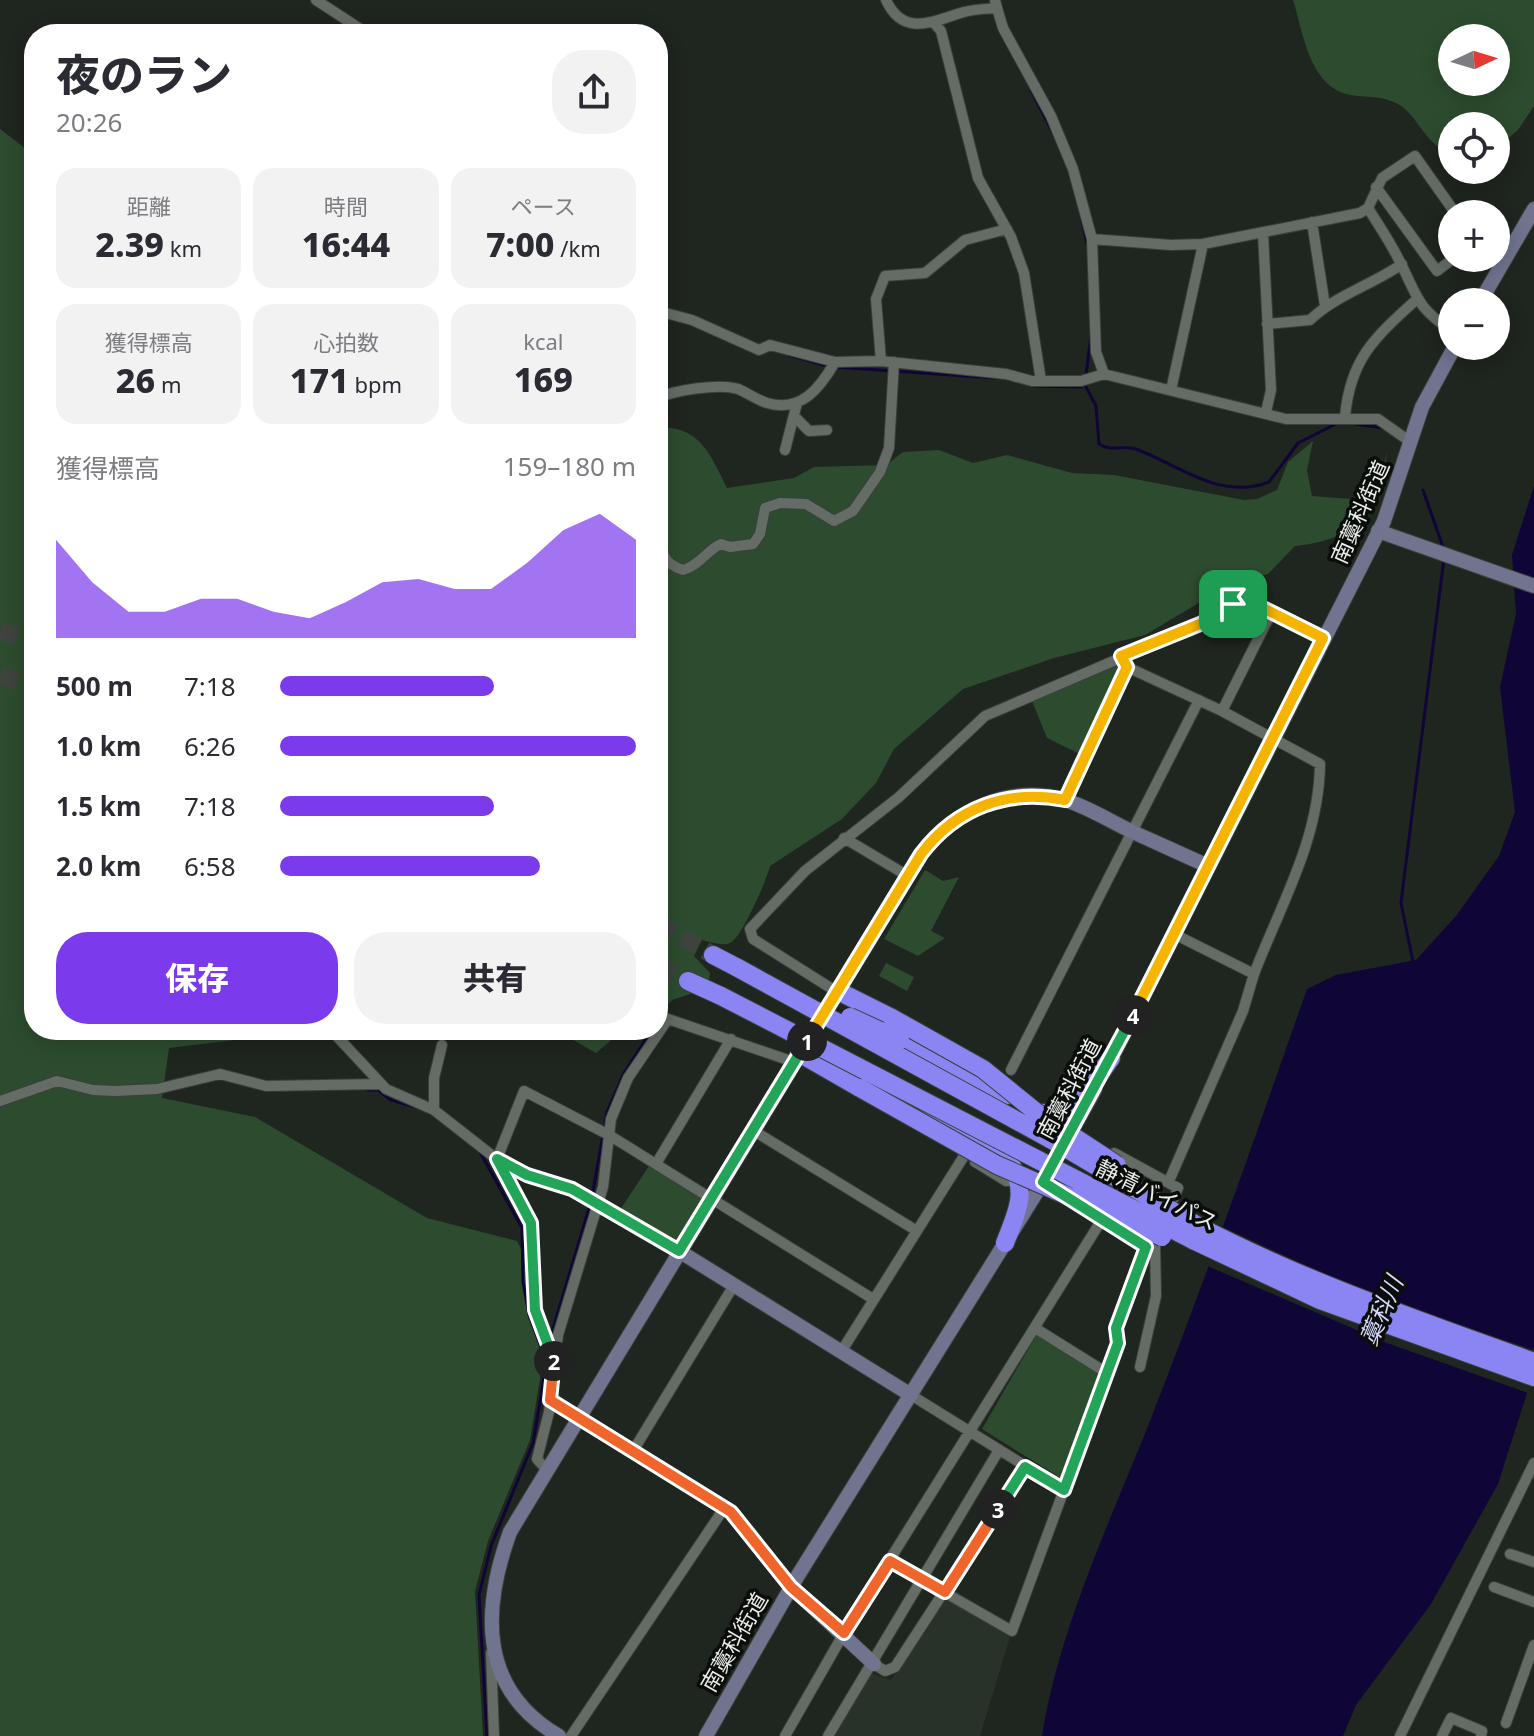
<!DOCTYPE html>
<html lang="ja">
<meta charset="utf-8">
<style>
:root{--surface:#fff;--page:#f2f2f3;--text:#2b2b33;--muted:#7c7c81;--accent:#7c3aed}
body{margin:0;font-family:"Noto Sans","Noto Sans JP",sans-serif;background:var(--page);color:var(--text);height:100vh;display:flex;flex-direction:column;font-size:30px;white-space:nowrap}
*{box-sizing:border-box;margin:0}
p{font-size:26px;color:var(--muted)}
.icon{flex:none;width:44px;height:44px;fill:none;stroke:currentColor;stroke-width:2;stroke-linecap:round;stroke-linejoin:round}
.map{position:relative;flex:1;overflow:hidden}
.side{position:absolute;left:24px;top:24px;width:644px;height:1016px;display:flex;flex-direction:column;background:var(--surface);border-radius:32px;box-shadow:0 4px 20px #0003}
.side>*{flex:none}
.needle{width:52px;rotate:86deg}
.buttons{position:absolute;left:1438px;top:24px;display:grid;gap:16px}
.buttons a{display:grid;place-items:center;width:72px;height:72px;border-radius:50%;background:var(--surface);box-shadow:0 4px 20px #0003;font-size:40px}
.pin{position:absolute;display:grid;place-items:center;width:68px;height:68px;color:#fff;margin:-34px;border-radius:16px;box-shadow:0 4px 12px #0006}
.km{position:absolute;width:40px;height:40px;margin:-20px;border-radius:50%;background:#222;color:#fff;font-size:22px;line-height:40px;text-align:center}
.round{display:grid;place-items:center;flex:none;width:84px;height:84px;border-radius:32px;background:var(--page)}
.headline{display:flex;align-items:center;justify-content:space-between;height:136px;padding:0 32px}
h1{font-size:44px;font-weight:800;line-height:60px}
.figures{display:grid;grid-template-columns:repeat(3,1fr);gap:12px;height:136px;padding:8px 32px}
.figures div{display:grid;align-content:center;border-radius:20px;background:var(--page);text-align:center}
.figures b{font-size:34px;font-weight:800}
.figures small{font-size:22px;font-weight:400}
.figures p{font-size:22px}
.chart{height:224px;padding:16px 32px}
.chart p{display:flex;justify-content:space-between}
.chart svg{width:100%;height:144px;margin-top:8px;fill:var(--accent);opacity:.7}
.cta{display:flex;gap:16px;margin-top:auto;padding:16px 32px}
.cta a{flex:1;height:92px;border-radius:32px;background:var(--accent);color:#fff;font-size:32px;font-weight:800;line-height:92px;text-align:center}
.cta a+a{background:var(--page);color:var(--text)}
ul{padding:0 32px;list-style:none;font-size:26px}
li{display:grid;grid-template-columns:128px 96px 1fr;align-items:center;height:60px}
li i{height:20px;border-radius:10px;background:var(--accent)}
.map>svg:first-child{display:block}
.built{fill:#283228}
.green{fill:#2d4c2f;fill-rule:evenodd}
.water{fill:#100537}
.pier{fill:#1f251f}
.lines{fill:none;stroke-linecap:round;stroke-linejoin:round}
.stream{stroke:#100537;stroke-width:3}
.highway-tunnel{stroke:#3e433e;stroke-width:18;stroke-dasharray:18 9;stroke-linecap:butt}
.street-casing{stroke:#3a403b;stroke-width:12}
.secondary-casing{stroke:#3a403b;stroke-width:16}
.highway-casing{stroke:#3a403b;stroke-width:20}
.street{stroke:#656c65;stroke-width:10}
.secondary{stroke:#70748f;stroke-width:14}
.highway{stroke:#8a85f2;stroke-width:18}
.highway-bridge-casing{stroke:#3a403b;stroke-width:20;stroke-linecap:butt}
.highway-bridge{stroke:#8a85f2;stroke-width:18}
.split-1-casing{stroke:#fff;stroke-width:16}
.split-2-casing{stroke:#fff;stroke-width:16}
.split-3-casing{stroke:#fff;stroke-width:16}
.split-4-casing{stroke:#fff;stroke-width:16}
.split-5-casing{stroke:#fff;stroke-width:16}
.split-1{stroke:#f5b400;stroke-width:10}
.split-2{stroke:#22a559;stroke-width:10}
.split-3{stroke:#f0652b;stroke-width:10}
.split-4{stroke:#22a559;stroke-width:10}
.split-5{stroke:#f5b400;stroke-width:10}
.labels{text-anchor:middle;stroke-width:7;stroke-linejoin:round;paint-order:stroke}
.street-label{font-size:22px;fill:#ebefeb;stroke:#0a0d0a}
.water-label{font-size:24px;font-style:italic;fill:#d7d9fc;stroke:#0a0d0a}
</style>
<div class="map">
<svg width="1534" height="1736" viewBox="0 0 1534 1736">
<rect width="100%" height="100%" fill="#1f251f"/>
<!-- built -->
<path class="built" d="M 946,1598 L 1010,1637 L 980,1736 L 832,1736 L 868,1672 L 891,1680 Z"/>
<!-- green -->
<path class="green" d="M 1293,0 L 1534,0 L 1534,106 L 1518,130 L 1496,149 L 1496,126 L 1452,126 L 1452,154 C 1428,147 1421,123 1404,108 C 1387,95 1369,98 1351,95 C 1309,88 1303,31 1293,0 ZM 1496,38 L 1496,82 L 1452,82 L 1452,38 Z
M 0,129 L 34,155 L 34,1030 L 221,1030 L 235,1040 L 169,1048 L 162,1098 L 255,1117 L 427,1218 L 517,1241 L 538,1282 L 545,1315 L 545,1348 L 530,1440 L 488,1541 L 475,1591 L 483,1736 L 0,1736 Z
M 658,428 C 700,425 711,456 727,488 L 794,478 L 814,467 L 886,465 L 903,452 L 939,450 L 973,463 L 1007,455 L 1072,473 L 1114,475 L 1244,500 L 1257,499 L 1277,490 L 1288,462 L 1313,441 L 1307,470 L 1312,496 L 1351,499 L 1380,480 L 1387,452 C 1381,513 1356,540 1295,546 L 1268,574 L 1229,585 L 1145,635 L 1054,658 L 963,689 L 894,749 L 876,783 L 842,819 L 770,866 C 766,882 744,931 733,941 C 725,948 711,942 702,940 L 694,956 L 710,973 L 708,988 L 672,1000 L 658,1016 Z
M 1119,665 L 1123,669 L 1082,755 L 1047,738 L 1032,701 Z
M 925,870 L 943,881 L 959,877 L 931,931 L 945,938 L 918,956 L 884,939 Z
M 886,963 L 914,977 L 907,991 L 879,976 Z
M 556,1030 L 623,1030 L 596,1053 Z
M 649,1166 L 704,1200 L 679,1241 L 620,1210 Z
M 1037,1334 L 1102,1375 L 1064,1480 L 982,1429 Z"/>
<!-- water -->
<path class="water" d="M 1534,486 L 1534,1371 L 1498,1484 L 1431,1604 L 1356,1705 L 1343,1736 L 1042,1736 C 1060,1625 1111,1520 1152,1416 C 1207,1275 1257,1132 1307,989 L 1336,975 L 1416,960 L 1456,916 L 1499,856 L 1515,812 L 1500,687 L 1516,614 L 1512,555 Z"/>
<!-- pier -->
<path class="pier" d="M 1219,1225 L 1359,1291 L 1534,1350 L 1531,1394 L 1387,1343 L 1205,1265 Z"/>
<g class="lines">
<!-- stream -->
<path class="stream" d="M 1031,90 L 1055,137
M 1081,216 L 1087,244
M 789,355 L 827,366
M 835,367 L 995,378
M 1086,375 L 1091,335
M 1084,383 L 1096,406 L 1099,444 C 1111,452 1123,445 1136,449 C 1179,465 1220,501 1269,482 L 1298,443 L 1336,424
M 1034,386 L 1082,387
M 1355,424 L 1383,428
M 1423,490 L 1444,550
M 1413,962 L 1401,903 L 1444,558
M 368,1090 L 378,1090 L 391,1100 L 412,1106
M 480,1152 L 522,1228 L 523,1282 L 529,1315 L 546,1361
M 592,1197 L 607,1112 L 624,1073 L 652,1030
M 550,1339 L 590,1205
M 487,1736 L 479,1595 L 491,1546 L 533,1443 L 548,1354"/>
<!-- highway-tunnel -->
<path class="highway-tunnel" d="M 0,631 L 34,641
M 0,676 L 34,687
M 658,924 L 713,955
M 658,966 L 688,981"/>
<!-- street casing -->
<g class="street-casing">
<path id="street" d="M 316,0 L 368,34
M 886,0 C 904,39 935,20 964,12 C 975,9 986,9 997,8 L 995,0
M 997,8 L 1003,28 L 1051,116 L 1073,169 L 1092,239 L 1096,352 L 1104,374
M 935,24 L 941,31 L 978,178 L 1011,237 L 1024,273 L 1041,381
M 1376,187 L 1437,271 L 1454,258
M 1368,208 C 1379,226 1391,243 1400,262 C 1418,297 1416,307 1452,331
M 1312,222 L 1325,306
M 1263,233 L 1271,390 L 1266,412
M 1092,239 L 1171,245 L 1203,244
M 658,311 L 692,320 L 759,350 L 770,345 L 835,362 L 881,361 L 1006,374 L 1032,381 L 1081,381 L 1104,374 L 1286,419 L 1378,419 L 1412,443
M 1267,324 L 1310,320 C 1336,295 1372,285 1402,264
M 881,361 L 876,299 L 885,276 L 925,273 L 965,240 L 1007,229
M 1171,390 L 1203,244 L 1360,213 L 1368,208 L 1382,178 L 1415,156 L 1456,214
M 658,398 C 675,390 720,383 738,389 C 748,393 757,400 767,403 C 801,413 820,388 835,362
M 795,417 L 809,431 L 827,430
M 1345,417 C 1350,359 1375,337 1416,300
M 785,450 L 797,403
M 658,510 C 667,533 650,560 683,570 C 699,566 706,551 721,544 L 730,547 L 753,544 L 760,534 L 765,508 L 780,503 L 806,504 L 834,521 L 853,511 L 880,472 L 889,448 L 894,362
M 1127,667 L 1222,711 L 1320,764 C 1319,840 1281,904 1254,974
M 1222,711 L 1271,613
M 1065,800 L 1127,667 L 1124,662
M 844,838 L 908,876
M 837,992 L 753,939 L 750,929 L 805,871 L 899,797 L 985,716 L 1200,624 L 1243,598 L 1323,638
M 331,1030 L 386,1089 L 434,1110 L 503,1164 L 572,1189 L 679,1251
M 1011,1070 L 1199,700
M 0,1101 L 57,1081 L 93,1090 L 115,1091 L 157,1089 L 220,1074 L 266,1086 L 380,1084
M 434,1110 L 434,1078 L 442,1045
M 754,1131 L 917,1231
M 1114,1153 L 1178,1188 L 1174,1198
M 975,1162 L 1006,1181 L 1020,1181
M 656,1164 L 731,1039
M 1169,1181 L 1243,1011 L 1254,974 L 1174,934
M 1096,1217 L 1146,1247
M 1035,1328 L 1107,1373
M 841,1352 L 964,1156
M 554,1359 L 535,1310 L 531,1223 L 497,1159 L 524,1091 L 609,1135 L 873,1299
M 911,1395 L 1064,1490
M 550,1400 L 577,1417
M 633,1451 L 734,1285
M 545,1468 L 537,1459 L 549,1412 L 558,1335 L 603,1187 L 611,1119 L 628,1078 L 668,1019 L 794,1062
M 1510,1554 L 1534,1562
M 890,1561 L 1012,1631 L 1118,1343 L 1116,1328 L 1146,1247 L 1155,1243 L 1156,1296 L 1140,1367
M 1494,1587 L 1534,1602
M 491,1653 L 494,1736
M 874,1664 L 885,1671 L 895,1667 L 1025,1467
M 1506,1723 L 1534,1645
M 571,1736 L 725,1507
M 785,1736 L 844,1633 L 1101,1221
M 828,1736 L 999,1450
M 1400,1736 L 1534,1463
M 1442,1736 L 1451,1718 L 1482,1731 L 1481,1736"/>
</g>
<!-- secondary casing -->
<g class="secondary-casing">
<path id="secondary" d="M 1480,302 L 1534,209
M 1378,531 L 1534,586
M 1107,1067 L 1384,521 L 1422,407 L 1455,346
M 679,1251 L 911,1395
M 577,1417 L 731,1512 L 791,1587 L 874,1664
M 559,1736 C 478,1689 482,1609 510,1532 L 921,854 C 956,809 1012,783 1068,801 C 1092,809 1113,823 1135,833 C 1159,844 1184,855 1208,866
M 706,1736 L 797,1577 L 1043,1182 L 1095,1089"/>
</g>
<!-- highway casing -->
<g class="highway-casing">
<path id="highway" d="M 713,955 L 738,968
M 688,981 L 721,996
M 838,991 L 892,1018
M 900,1040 L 1008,1095
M 799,1053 L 860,1088
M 873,1084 L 1006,1161
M 1042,1113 C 1077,1118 1093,1082 1111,1058
M 1198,1226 C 1305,1282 1421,1321 1534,1362
M 1193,1240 L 1320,1300 L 1534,1377
M 1005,1243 C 1016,1214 1029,1191 1010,1163"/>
</g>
<!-- street -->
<use href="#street" class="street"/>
<!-- secondary -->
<use href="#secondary" class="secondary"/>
<!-- highway -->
<use href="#highway" class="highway"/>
<!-- highway-bridge casing -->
<g class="highway-bridge-casing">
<path id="highway-bridge" d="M 738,968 L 1052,1140 L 1198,1226
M 721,996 L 1193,1240
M 850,1017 L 900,1040
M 892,1018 L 983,1069 L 1036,1112 L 1117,1165
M 860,1088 L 997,1165 L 1162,1237"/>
</g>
<!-- highway-bridge -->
<use href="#highway-bridge" class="highway-bridge"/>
</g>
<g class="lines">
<!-- split-1 casing -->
<g class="split-1-casing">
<path id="split-1" d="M 807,1041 L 921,854 C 957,807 1007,789 1065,800 L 1127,667 L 1121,656 L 1200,624 L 1233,604"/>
</g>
<!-- split-2 casing -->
<g class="split-2-casing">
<path id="split-2" d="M 554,1361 L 535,1310 L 531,1223 L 497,1159 L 527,1175 L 572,1189 L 679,1251 L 807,1041"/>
</g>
<!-- split-3 casing -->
<g class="split-3-casing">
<path id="split-3" d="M 554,1361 L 550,1400 L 731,1512 L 791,1587 L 844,1633 L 890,1561 L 945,1592 L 998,1509"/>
</g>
<!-- split-4 casing -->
<g class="split-4-casing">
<path id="split-4" d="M 998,1509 L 1025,1467 L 1064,1490 L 1118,1343 L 1116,1328 L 1146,1247 L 1043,1182 L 1133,1015"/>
</g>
<!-- split-5 casing -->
<g class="split-5-casing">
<path id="split-5" d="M 1133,1015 L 1323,638 L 1243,598 L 1233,604"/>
</g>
<!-- split-1 -->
<use href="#split-1" class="split-1"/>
<!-- split-2 -->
<use href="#split-2" class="split-2"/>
<!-- split-3 -->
<use href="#split-3" class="split-3"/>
<!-- split-4 -->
<use href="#split-4" class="split-4"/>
<!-- split-5 -->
<use href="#split-5" class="split-5"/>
</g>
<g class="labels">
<!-- street labels -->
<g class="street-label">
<text transform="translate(1360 512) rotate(-66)" y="8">南藁科街道</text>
<text transform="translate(1069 1089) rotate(-62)" y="8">南藁科街道</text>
<text transform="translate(1157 1195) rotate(26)" y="8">静清バイパス</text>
<text transform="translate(734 1642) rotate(-60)" y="8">南藁科街道</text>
</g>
<!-- water labels -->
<g class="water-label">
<text transform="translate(1382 1311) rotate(-67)" y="8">藁科川</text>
</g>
</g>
</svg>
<div class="buttons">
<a><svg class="needle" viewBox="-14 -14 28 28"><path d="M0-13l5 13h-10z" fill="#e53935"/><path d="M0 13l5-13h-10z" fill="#7c7c81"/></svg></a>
<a><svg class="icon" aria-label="locate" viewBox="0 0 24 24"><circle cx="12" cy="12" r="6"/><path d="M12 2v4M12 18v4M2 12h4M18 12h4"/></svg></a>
<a>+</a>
<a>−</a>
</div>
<div class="pin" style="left:1233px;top:604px;background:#1e9e55"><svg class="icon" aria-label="arrive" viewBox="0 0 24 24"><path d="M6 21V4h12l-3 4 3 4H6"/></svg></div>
<b class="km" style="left:807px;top:1041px">1</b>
<b class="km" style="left:554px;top:1361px">2</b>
<b class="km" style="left:998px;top:1509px">3</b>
<b class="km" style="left:1133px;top:1015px">4</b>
<section class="side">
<div class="headline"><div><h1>夜のラン</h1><p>20:26</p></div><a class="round"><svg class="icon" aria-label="share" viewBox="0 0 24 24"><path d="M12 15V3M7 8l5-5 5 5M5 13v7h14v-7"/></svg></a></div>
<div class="figures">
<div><p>距離</p><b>2.39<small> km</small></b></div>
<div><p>時間</p><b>16:44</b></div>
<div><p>ペース</p><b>7:00<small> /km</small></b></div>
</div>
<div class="figures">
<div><p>獲得標高</p><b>26<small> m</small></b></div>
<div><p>心拍数</p><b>171<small> bpm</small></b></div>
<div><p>kcal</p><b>169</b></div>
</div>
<div class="chart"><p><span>獲得標高</span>159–180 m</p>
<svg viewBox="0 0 160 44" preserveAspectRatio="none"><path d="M0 44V14L10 27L20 36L30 36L40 32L50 32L60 36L70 38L80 33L90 27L100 26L110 29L120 29L130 21L140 11L150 6L160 14V44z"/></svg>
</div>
<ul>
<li><b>500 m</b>7:18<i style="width:60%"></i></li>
<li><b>1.0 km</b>6:26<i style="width:100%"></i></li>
<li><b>1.5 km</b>7:18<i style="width:60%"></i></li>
<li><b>2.0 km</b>6:58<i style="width:73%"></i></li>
</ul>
<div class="cta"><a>保存</a><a>共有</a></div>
</section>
</div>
